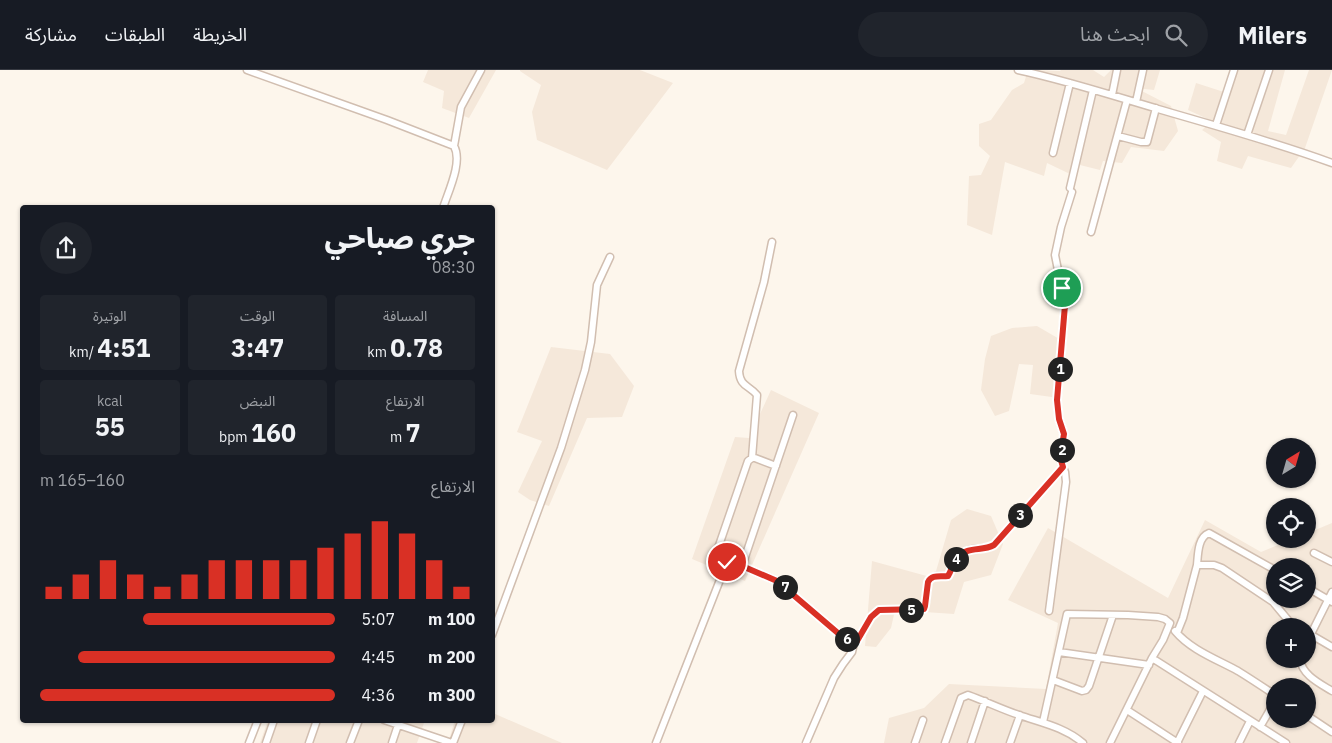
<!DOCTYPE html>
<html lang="ar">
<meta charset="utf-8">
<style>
:root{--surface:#171b24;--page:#20242c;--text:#f1f3f6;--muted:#9ea1a6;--line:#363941;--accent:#d93025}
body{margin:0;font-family:"IBM Plex Sans","Noto Sans Arabic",sans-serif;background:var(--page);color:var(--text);direction:rtl;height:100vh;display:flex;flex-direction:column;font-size:19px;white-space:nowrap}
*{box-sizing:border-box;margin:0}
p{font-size:16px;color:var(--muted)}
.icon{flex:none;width:28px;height:28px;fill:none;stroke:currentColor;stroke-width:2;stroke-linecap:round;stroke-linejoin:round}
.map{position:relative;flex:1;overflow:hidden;direction:ltr}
.sheet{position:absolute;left:20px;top:135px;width:475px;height:518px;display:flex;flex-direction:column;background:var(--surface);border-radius:5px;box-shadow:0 1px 4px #0004;direction:rtl}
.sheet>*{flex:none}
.needle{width:32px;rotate:37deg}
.fabs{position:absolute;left:1266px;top:368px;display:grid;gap:10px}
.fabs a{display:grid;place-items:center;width:50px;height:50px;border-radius:50%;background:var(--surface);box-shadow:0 1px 4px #0004;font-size:25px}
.pin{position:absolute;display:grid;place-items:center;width:42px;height:42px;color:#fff;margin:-21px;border:2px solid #fff;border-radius:50%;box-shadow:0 1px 5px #0007}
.km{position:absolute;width:25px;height:25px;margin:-12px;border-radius:50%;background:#222;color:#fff;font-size:14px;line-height:25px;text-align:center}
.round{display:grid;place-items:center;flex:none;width:52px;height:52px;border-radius:26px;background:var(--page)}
.headline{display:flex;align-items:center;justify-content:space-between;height:85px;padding:0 20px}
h1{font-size:28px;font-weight:800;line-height:38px}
.stats{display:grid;grid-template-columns:repeat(3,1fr);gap:8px;height:85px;padding:5px 20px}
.stats div{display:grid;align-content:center;border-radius:5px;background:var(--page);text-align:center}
.stats b{font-size:25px;font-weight:800}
.stats small{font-size:14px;font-weight:400}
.stats p{font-size:14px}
.chart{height:140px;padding:10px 20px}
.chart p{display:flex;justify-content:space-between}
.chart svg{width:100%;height:90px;margin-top:5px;stroke:var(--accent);stroke-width:6}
ul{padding:0 20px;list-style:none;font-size:16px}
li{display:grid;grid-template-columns:80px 60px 1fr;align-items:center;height:38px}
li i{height:12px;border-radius:6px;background:var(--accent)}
header{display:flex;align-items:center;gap:30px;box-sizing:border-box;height:70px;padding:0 25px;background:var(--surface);border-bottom:1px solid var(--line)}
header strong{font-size:24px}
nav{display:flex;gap:28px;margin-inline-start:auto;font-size:18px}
.search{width:350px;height:45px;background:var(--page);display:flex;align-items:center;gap:12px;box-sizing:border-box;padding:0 18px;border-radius:28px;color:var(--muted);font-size:19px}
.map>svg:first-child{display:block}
.residential{fill:#f5e8da;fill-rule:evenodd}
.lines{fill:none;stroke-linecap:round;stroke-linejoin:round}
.street-casing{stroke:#d1beb0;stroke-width:9}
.street{stroke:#fff;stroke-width:6}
.route-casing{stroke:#fff;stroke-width:10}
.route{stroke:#d93025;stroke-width:6}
</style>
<header>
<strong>Milers</strong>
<div class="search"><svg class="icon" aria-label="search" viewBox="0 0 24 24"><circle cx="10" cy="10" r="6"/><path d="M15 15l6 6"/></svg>ابحث هنا</div>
<nav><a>الخريطة</a><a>الطبقات</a><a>مشاركة</a></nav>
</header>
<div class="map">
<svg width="1332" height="673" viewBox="0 0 1332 673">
<rect width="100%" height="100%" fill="#fdf6ec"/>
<!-- residential -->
<path class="residential" d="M 428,0 L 496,0 L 469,48 L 442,38 L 444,21 L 423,12 Z
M 520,0 L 640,0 L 673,13 L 607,100 L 537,70 L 532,42 L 541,15 L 520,1 Z
M 1028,0 L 1060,1 L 1061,0 L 1093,0 L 1104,7 L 1111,0 L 1160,0 L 1154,20 L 1136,18 L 1171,36 L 1178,61 L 1164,81 L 1131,77 L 1122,93 L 1103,91 L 1100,100 L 1076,94 L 1070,104 L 1047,93 L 1044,106 L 1005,92 L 992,165 L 967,155 L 969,106 L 981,105 L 990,86 L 979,76 L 979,54 L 991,50 L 1012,20 L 1024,13 Z
M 1234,0 L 1285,0 L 1268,61 L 1286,65 L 1309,0 L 1332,0 L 1305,78 L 1291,98 L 1248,86 L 1242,99 L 1217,91 L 1221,72 L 1202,60 L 1212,51 L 1188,40 L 1196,13 L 1227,23 Z
M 1037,256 L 1061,270 L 1064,293 L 1059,328 L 1030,324 L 1033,295 L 1019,294 L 1009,341 L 995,346 L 981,320 L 985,289 L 991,266 L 1012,258 Z
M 551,277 L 610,284 L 634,316 L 622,347 L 587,348 L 549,436 L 530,430 L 518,422 L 542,371 L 517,362 Z
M 771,320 L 819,343 L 745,511 L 692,489 L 735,367 L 749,368 Z
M 967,439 L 991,446 L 1003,474 L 991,505 L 964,512 L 954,544 L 895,540 L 891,558 L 876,577 L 865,576 L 872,491 L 934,508 L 951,450 Z
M 1205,450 L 1261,482 L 1293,469 L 1308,469 L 1308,463 L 1332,453 L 1332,673 L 884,673 L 889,648 L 924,638 L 949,614 L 1046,619 L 1058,553 L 1008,530 L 1048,458 L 1168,528 ZM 1275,496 L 1308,496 L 1308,529 L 1275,529 ZM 1275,556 L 1308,556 L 1308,589 L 1275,589 ZM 1275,616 L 1308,616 L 1308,649 L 1275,649 Z
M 493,643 L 562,673 L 448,673 L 455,650 L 492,650 Z
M 268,650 L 425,650 L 417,673 L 260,673 Z"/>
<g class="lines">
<!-- street casing -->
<g class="street-casing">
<path id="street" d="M 247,0 L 387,50 L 454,76 C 463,92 448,122 443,138
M 1018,0 C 1065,10 1111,25 1158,39 C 1216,56 1275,72 1332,93
M 1112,25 L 1117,0
M 1136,32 L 1143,0
M 1216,55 L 1234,0
M 1247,65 L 1269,0
M 1118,66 L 1141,72 L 1147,72 L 1156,38
M 454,76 L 461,37 L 481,0
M 1053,83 L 1070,13
M 1070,118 L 1093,20
M 1091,162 L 1127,30
M 752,388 L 757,325 C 749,315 740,317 739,301 L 764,212 L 772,172
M 776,396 L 755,388 L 752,388 L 748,391 L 715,487 L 731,493 L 742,496 L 793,345
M 1314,483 L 1332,492
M 1197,495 C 1198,484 1198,467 1209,463 L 1275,500
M 742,496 L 777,511 L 839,564 L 854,573 L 857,571 L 871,547 L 879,540 L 924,539 L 925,536 L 928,512 C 932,504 940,506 948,506 C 952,500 952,493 957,488 C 970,474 981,482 994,475 L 1063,397
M 1308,518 L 1332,532
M 1049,541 L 1066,412 L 1065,402 L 1060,389 L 1064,364 L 1059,349 L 1057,330 L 1065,235 L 1055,185 L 1061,157 L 1072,122
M 1175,561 C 1191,580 1216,589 1238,601 C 1251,609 1263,617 1275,625
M 1177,563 L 1183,548 L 1197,495 L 1214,495 L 1222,498 L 1273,532 L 1288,550 L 1296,556
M 1308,563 L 1332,577
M 492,565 L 561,378 L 585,300 L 591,272 L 597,215 L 610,187
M 1308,570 L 1332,522
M 1059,582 L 1149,595
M 1300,589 C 1302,605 1319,613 1332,621
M 1053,610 L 1082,621 L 1086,620 L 1089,616 L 1113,545
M 1127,640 L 1178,673
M 1308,646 L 1332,662
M 384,650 L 452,673
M 1043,652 L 1067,544 L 1128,545 L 1158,547 L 1165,549 L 1170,553 L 1163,570 L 1152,588
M 1260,657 L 1275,631
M 249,673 L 258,650
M 266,673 L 274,650
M 309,673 L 317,650
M 350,673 L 359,650
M 392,673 L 398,655
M 453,673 L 462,650
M 656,673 L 727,492
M 806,673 L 834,608 L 843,594 L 852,582 L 854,573
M 915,673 L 923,650
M 945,673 L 961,628 L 968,625 C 985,631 1001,639 1019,645 C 1042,653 1064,657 1083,673
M 971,673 L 985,631
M 1010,673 L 1020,645
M 1110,673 L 1152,588 L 1286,673
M 1177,673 L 1203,621
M 1239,673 L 1250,651"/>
</g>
<!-- street -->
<use href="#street" class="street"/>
</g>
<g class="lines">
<!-- route casing -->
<g class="route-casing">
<path id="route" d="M 727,492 L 742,496 L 777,511 L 839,564 L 854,573 L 857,571 L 871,547 L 879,540 L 924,539 L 925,536 L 928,512 C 932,504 940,507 948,506 C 952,500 952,493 957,488 C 969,475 981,482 994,475 L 1063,397 L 1060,387 L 1064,364 L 1059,349 L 1057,330 L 1065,235 L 1062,218"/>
</g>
<!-- route -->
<use href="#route" class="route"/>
</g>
</svg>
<div class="fabs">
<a><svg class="needle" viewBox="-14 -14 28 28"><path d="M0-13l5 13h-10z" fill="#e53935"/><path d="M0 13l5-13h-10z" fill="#9ea1a6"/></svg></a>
<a><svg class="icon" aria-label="locate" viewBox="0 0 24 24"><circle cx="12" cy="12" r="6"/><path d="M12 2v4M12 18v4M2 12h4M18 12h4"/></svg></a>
<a><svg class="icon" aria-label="layers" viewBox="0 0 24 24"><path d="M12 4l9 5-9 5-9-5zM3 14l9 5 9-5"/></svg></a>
<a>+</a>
<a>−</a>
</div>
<div class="pin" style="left:1062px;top:218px;background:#1e9e55"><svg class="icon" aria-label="arrive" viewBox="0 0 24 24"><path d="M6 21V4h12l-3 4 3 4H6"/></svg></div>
<div class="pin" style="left:727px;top:492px;background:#d93025"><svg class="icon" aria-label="check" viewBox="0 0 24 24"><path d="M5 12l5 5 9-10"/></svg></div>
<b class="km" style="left:1060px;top:299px">1</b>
<b class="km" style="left:1062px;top:380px">2</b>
<b class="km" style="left:1020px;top:445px">3</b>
<b class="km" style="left:956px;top:489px">4</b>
<b class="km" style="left:911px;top:540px">5</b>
<b class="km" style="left:847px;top:569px">6</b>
<b class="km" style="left:785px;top:517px">7</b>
<section class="sheet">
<div class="headline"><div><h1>جري صباحي</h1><p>08:30</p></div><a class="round"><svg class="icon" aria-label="share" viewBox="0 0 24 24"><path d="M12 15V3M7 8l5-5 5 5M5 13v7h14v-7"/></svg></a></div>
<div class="stats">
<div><p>المسافة</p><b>0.78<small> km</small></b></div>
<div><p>الوقت</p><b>3:47</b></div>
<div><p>الوتيرة</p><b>4:51<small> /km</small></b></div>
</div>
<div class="stats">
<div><p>الارتفاع</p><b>7<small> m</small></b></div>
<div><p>النبض</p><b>160<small> bpm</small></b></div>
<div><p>kcal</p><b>55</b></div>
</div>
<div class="chart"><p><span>الارتفاع</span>160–165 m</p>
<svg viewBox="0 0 160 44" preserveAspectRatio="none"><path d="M5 44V38M15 44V32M25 44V25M35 44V32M45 44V38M55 44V32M65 44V25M75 44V25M85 44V25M95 44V25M105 44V19M115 44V12M125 44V6M135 44V12M145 44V25M155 44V38"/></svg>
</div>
<ul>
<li><b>100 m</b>5:07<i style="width:65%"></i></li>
<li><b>200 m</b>4:45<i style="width:87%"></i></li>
<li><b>300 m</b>4:36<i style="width:100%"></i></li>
</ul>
</section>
</div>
